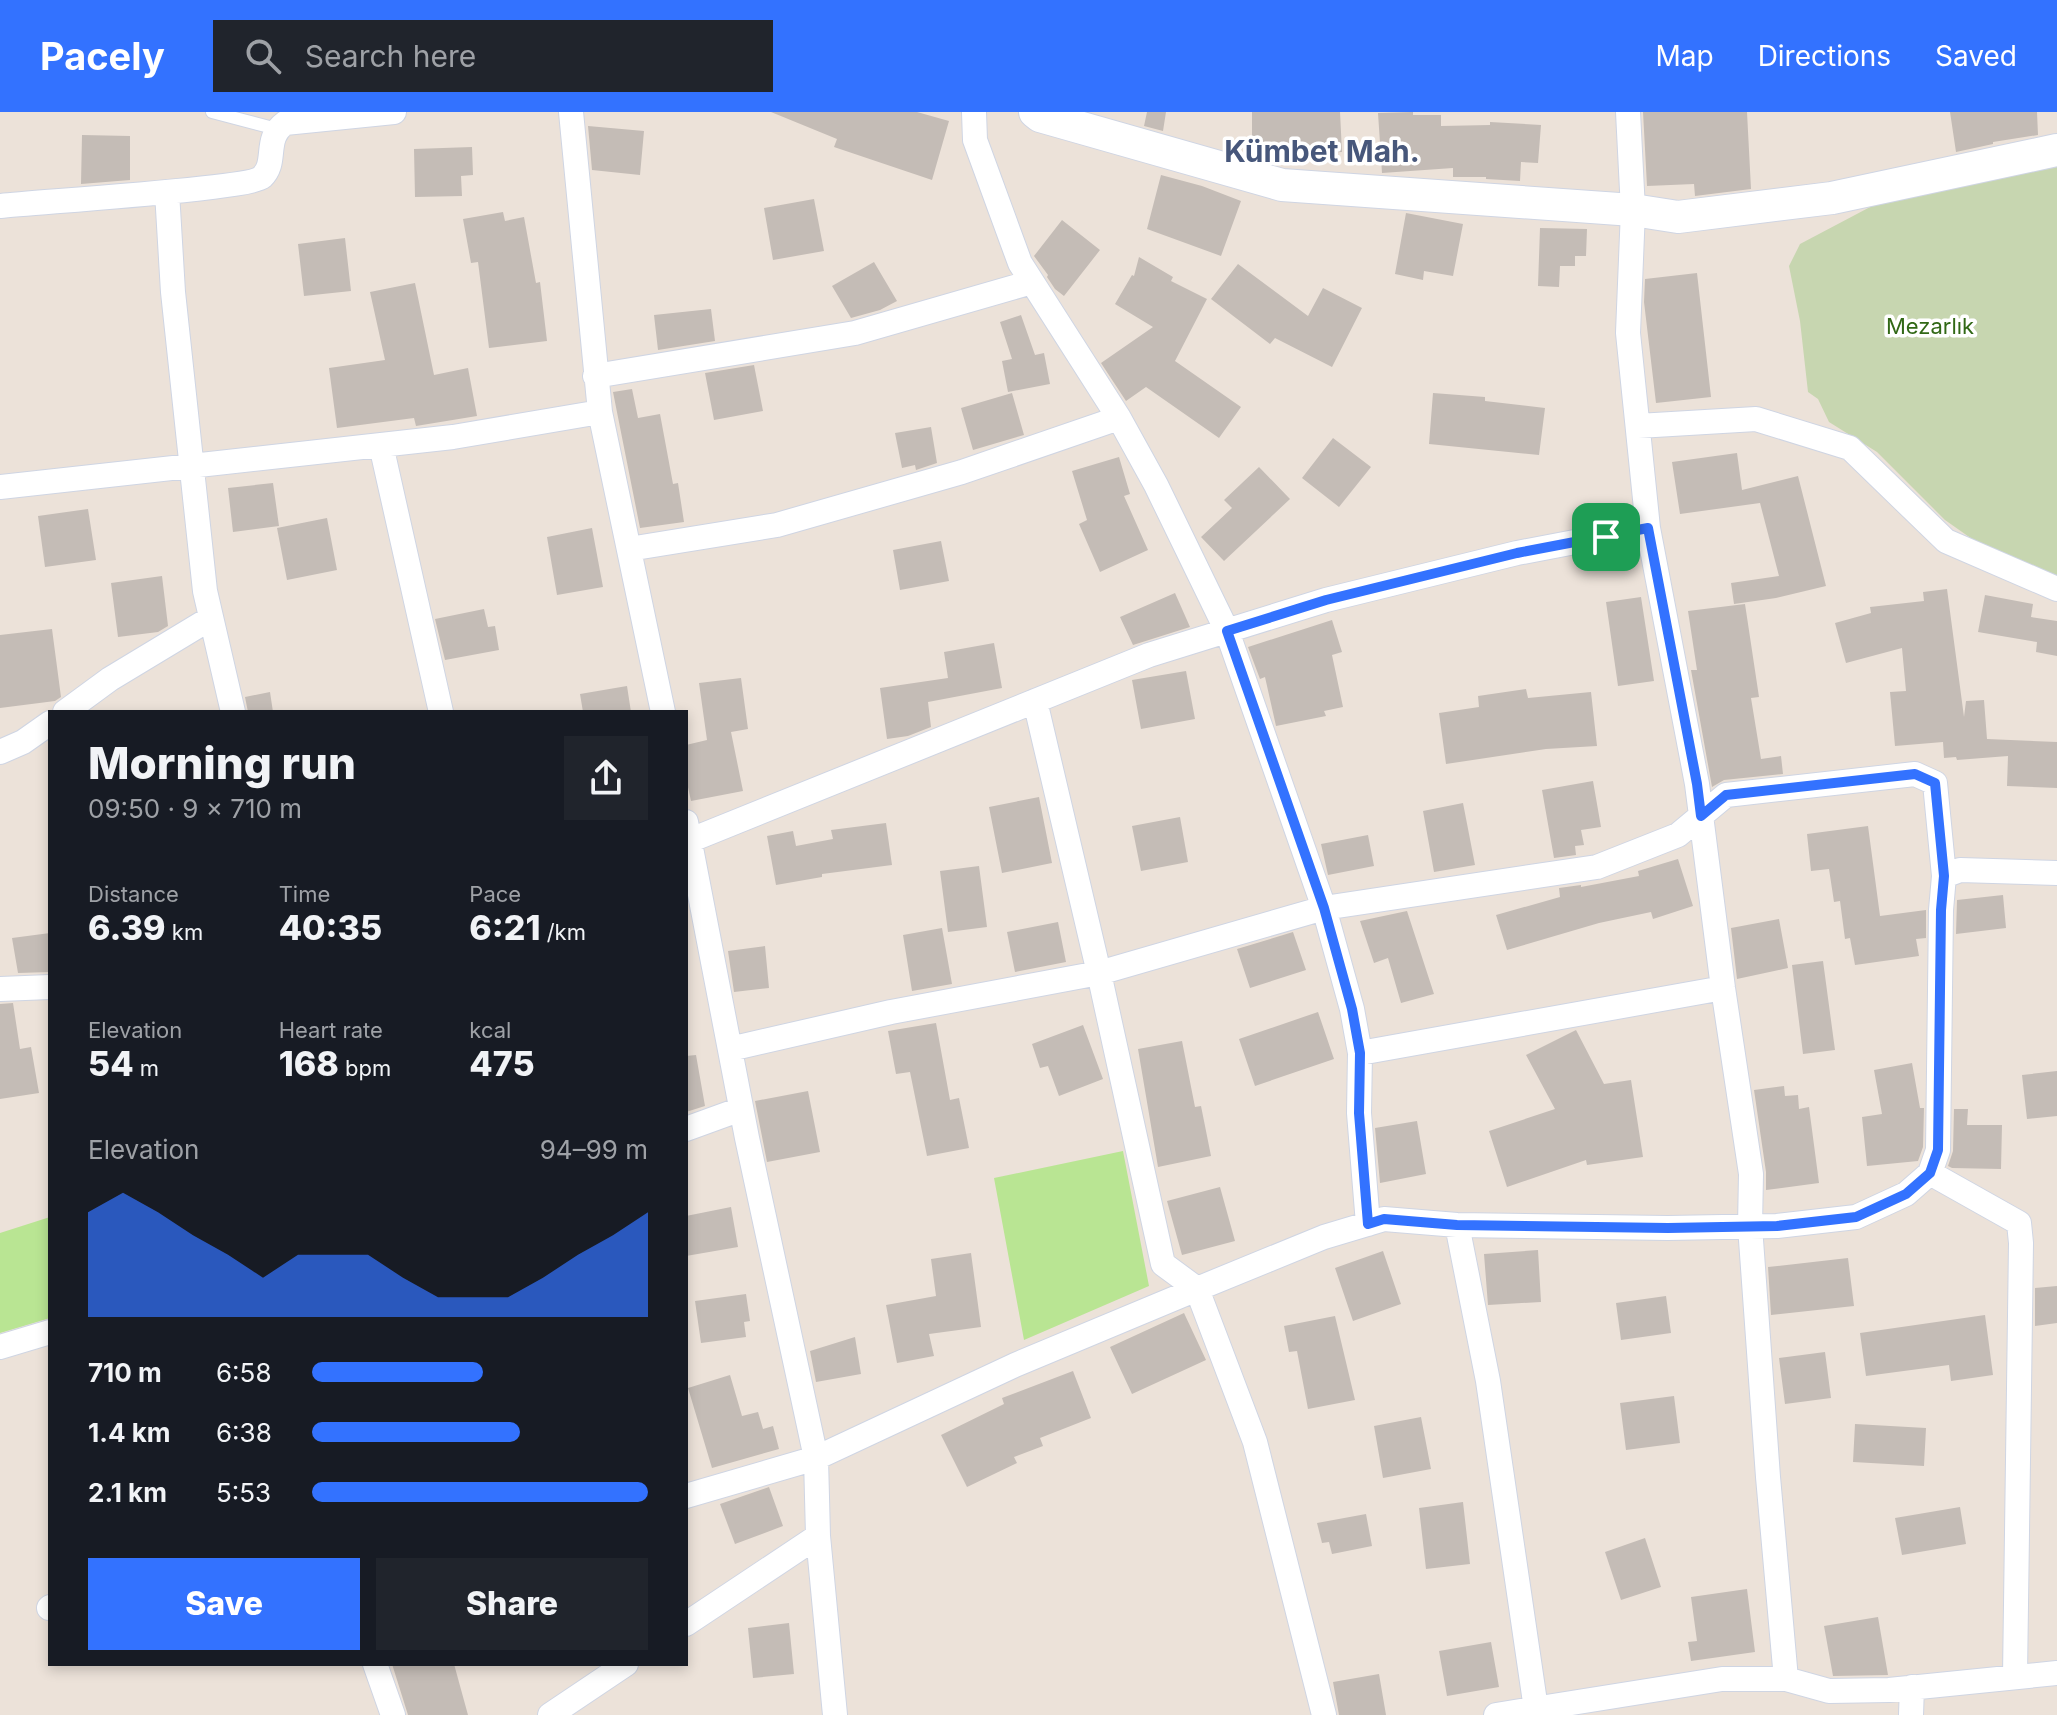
<!DOCTYPE html>
<meta charset="utf-8">
<style>
:root{--surface:#171b24;--page:#20242c;--text:#f1f3f6;--muted:#9ea1a6;--accent:#3372ff}
body{margin:0;font-family:Inter,sans-serif;background:var(--page);color:var(--text);height:100vh;display:flex;flex-direction:column;font-size:30px;white-space:nowrap}
*{box-sizing:border-box;margin:0}
p{font-size:26px;color:var(--muted)}
.icon{flex:none;width:44px;height:44px;fill:none;stroke:currentColor;stroke-width:2;stroke-linecap:round;stroke-linejoin:round}
.map{position:relative;flex:1;overflow:hidden}
.details{position:absolute;left:48px;top:598px;width:640px;height:956px;display:flex;flex-direction:column;background:var(--surface);border-radius:0px;box-shadow:0 4px 12px #0003}
.details>*{flex:none}
.pin{position:absolute;display:grid;place-items:center;width:68px;height:68px;color:#fff;margin:-34px;border-radius:16px;box-shadow:0 4px 12px #0006}
.round{display:grid;place-items:center;flex:none;width:84px;height:84px;border-radius:0px;background:var(--page)}
.head{display:flex;align-items:center;justify-content:space-between;height:136px;padding:0 40px}
h1{font-size:44px;font-weight:800;line-height:60px}
.figures{display:grid;grid-template-columns:repeat(3,1fr);gap:12px;height:136px;padding:8px 40px}
.figures div{display:grid;align-content:center}
.figures b{font-size:34px;font-weight:800}
.figures small{font-size:22px;font-weight:400}
.figures p{font-size:22px}
.chart{height:224px;padding:16px 40px}
.chart p{display:flex;justify-content:space-between}
.chart svg{width:100%;height:144px;margin-top:8px;fill:var(--accent);opacity:.7}
.primary-button{display:flex;gap:16px;margin-top:auto;padding:16px 40px}
.primary-button a{flex:1;height:92px;border-radius:0px;background:var(--accent);color:#fff;font-size:32px;font-weight:800;line-height:92px;text-align:center}
.primary-button a+a{background:var(--page);color:var(--text)}
ul{padding:0 40px;list-style:none;font-size:26px}
li{display:grid;grid-template-columns:128px 96px 1fr;align-items:center;height:60px}
li i{height:20px;border-radius:10px;background:var(--accent)}
header{display:flex;align-items:center;gap:48px;box-sizing:border-box;height:112px;padding:0 40px;background:var(--accent);color:#fff}
header strong{font-size:38px}
nav{display:flex;gap:44px;margin-inline-start:auto;font-size:28px}
.search{width:560px;height:72px;background:var(--page);display:flex;align-items:center;gap:20px;box-sizing:border-box;padding:0 28px;border-radius:0px;color:var(--muted);font-size:30px}
.map>svg:first-child{display:block}
.green{fill:#b9e593}
.cemetery{fill:#c7d6b0}
.building{fill:#c4bcb6}
.lines{fill:none;stroke-linecap:round;stroke-linejoin:round}
.service-casing{stroke:#cfd5e3;stroke-width:14}
.minor-casing{stroke:#cfd5e3;stroke-width:26}
.tertiary-casing{stroke:#cfd5e3;stroke-width:34}
.service{stroke:#fff;stroke-width:12}
.minor{stroke:#fff;stroke-width:24}
.tertiary{stroke:#fff;stroke-width:32}
.route-casing{stroke:#fff;stroke-width:16}
.route{stroke:#3372ff;stroke-width:10}
.labels{text-anchor:middle;stroke-width:7;stroke-linejoin:round;paint-order:stroke}
.park-label{font-size:22px;fill:#316816;stroke:#fff}
.district-label{font-size:30px;font-weight:bold;fill:#47577b;stroke:#fff}
</style>
<header>
<strong>Pacely</strong>
<div class="search"><svg class="icon" aria-label="search" viewBox="0 0 24 24"><circle cx="10" cy="10" r="6"/><path d="M15 15l6 6"/></svg>Search here</div>
<nav><a>Map</a><a>Directions</a><a>Saved</a></nav>
</header>
<div class="map">
<svg width="2057" height="1603" viewBox="0 0 2057 1603">
<rect width="100%" height="100%" fill="#ece2d9"/>
<!-- green -->
<path class="green" d="M 1123,1039 L 1149,1174 L 1024,1228 L 994,1066 Z
M 50,1105 L 50,1206 L 0,1221 L 0,1121 Z"/>
<!-- cemetery -->
<path class="cemetery" d="M 2057,53 L 2057,465 L 2002,448 L 1945,408 L 1877,340 L 1829,310 L 1818,287 L 1808,280 L 1800,209 L 1789,154 L 1800,132 L 1872,94 Z"/>
<!-- building -->
<path class="building" d="M 771,0 L 917,0 L 949,9 L 932,68 L 834,35 L 837,27 Z
M 1147,0 L 1166,0 L 1163,19 L 1144,14 Z
M 1252,0 L 1340,0 L 1342,40 L 1315,41 L 1315,47 L 1280,48 L 1280,45 L 1252,45 Z
M 1413,0 L 1413,3 L 1441,3 L 1441,14 L 1490,13 L 1490,10 L 1541,13 L 1538,51 L 1521,50 L 1520,69 L 1486,67 L 1486,65 L 1453,65 L 1453,56 L 1382,61 L 1378,1 Z
M 1643,0 L 1747,0 L 1751,77 L 1695,84 L 1694,72 L 1647,74 Z
M 1950,0 L 2037,0 L 2038,23 L 1993,30 L 1993,32 L 1956,40 Z
M 588,14 L 644,19 L 640,63 L 592,58 Z
M 82,23 L 130,24 L 130,68 L 81,72 Z
M 472,35 L 473,63 L 461,64 L 462,84 L 415,85 L 414,37 Z
M 1161,63 L 1202,74 L 1241,89 L 1221,144 L 1147,117 Z
M 814,87 L 824,139 L 773,148 L 764,96 Z
M 503,100 L 505,109 L 524,105 L 536,171 L 540,170 L 547,229 L 489,236 L 478,150 L 471,151 L 463,107 Z
M 1406,101 L 1463,112 L 1453,164 L 1424,159 L 1423,168 L 1395,162 Z
M 1062,108 L 1100,138 L 1064,184 L 1055,177 L 1047,165 L 1048,163 L 1034,144 Z
M 1540,116 L 1587,117 L 1586,144 L 1575,144 L 1575,154 L 1560,154 L 1559,175 L 1538,174 Z
M 345,126 L 351,179 L 304,184 L 298,132 Z
M 1139,145 L 1173,165 L 1171,169 L 1207,187 L 1175,249 L 1241,295 L 1219,326 L 1146,275 L 1126,289 L 1101,251 L 1153,215 L 1115,192 L 1132,163 L 1134,164 Z
M 874,150 L 897,189 L 880,198 L 851,206 L 832,174 Z
M 1238,152 L 1308,204 L 1323,176 L 1362,196 L 1332,255 L 1275,226 L 1270,232 L 1211,187 Z
M 1697,161 L 1711,285 L 1656,291 L 1644,190 L 1645,167 Z
M 415,171 L 434,263 L 468,256 L 477,304 L 416,314 L 414,306 L 337,316 L 329,256 L 385,248 L 370,180 Z
M 711,197 L 715,229 L 658,238 L 654,203 Z
M 1021,203 L 1035,243 L 1044,241 L 1050,272 L 1008,280 L 1002,249 L 1012,247 L 1000,210 Z
M 754,253 L 763,299 L 714,308 L 705,261 Z
M 632,277 L 638,306 L 660,302 L 673,372 L 678,371 L 684,410 L 640,416 L 613,280 Z
M 1012,281 L 1024,323 L 973,338 L 961,296 Z
M 1433,281 L 1485,285 L 1485,289 L 1545,296 L 1539,343 L 1429,332 Z
M 931,315 L 937,351 L 916,358 L 915,353 L 902,356 L 895,321 Z
M 1333,326 L 1371,355 L 1339,395 L 1302,366 Z
M 1737,341 L 1742,378 L 1798,364 L 1826,474 L 1776,486 L 1734,492 L 1731,471 L 1779,464 L 1760,391 L 1680,402 L 1672,350 Z
M 1119,345 L 1130,382 L 1124,384 L 1148,438 L 1100,460 L 1079,412 L 1087,408 L 1072,359 Z
M 1259,355 L 1290,387 L 1224,449 L 1201,425 L 1232,396 L 1224,388 Z
M 273,371 L 279,414 L 233,420 L 228,376 Z
M 88,397 L 96,448 L 45,455 L 38,404 Z
M 327,406 L 337,458 L 287,468 L 277,416 Z
M 592,416 L 603,475 L 557,483 L 547,425 Z
M 941,429 L 949,469 L 900,478 L 893,438 Z
M 162,464 L 168,514 L 158,520 L 118,525 L 111,471 Z
M 1947,477 L 1964,605 L 1966,589 L 1984,588 L 1987,627 L 2057,630 L 2057,676 L 2007,674 L 2008,644 L 1957,648 L 1956,645 L 1944,646 L 1943,630 L 1895,634 L 1890,580 L 1906,579 L 1902,536 L 1846,551 L 1835,511 L 1871,501 L 1870,495 L 1924,489 L 1923,480 Z
M 1175,481 L 1190,515 L 1133,533 L 1120,505 Z
M 1985,483 L 2033,492 L 2031,505 L 2057,509 L 2057,544 L 2036,540 L 2037,530 L 1978,520 Z
M 1641,485 L 1654,569 L 1618,574 L 1606,490 Z
M 1745,492 L 1759,585 L 1751,586 L 1761,647 L 1781,644 L 1783,662 L 1724,668 L 1712,675 L 1691,558 L 1697,558 L 1688,499 Z
M 484,497 L 488,515 L 495,514 L 499,538 L 445,548 L 435,507 Z
M 1332,508 L 1342,540 L 1332,543 L 1343,595 L 1324,599 L 1326,604 L 1276,614 L 1265,565 L 1260,567 L 1248,535 Z
M 52,517 L 61,585 L 55,589 L 0,596 L 0,523 Z
M 994,531 L 1002,576 L 928,590 L 931,615 L 908,624 L 887,627 L 880,576 L 948,566 L 944,540 Z
M 1186,559 L 1195,607 L 1141,617 L 1132,568 Z
M 741,566 L 748,617 L 731,620 L 743,679 L 691,689 L 686,666 L 686,633 L 707,628 L 699,571 Z
M 627,574 L 631,600 L 583,600 L 580,582 Z
M 1526,577 L 1528,586 L 1591,580 L 1597,634 L 1546,637 L 1446,652 L 1439,601 L 1479,595 L 1478,584 Z
M 270,580 L 273,600 L 248,600 L 245,585 Z
M 1593,669 L 1601,715 L 1581,718 L 1584,733 L 1575,734 L 1576,743 L 1554,746 L 1542,678 Z
M 1039,685 L 1052,751 L 1002,761 L 989,695 Z
M 1463,691 L 1475,753 L 1434,760 L 1423,699 Z
M 1180,705 L 1188,750 L 1141,759 L 1132,714 Z
M 886,711 L 892,753 L 822,762 L 822,765 L 776,773 L 767,724 L 793,719 L 796,734 L 833,727 L 831,718 Z
M 1868,714 L 1880,804 L 1926,798 L 1926,826 L 1916,827 L 1919,844 L 1855,853 L 1850,826 L 1845,827 L 1840,789 L 1834,790 L 1829,757 L 1811,759 L 1807,722 Z
M 1368,723 L 1374,754 L 1328,763 L 1321,732 Z
M 1678,747 L 1693,794 L 1653,807 L 1651,800 L 1599,811 L 1507,838 L 1496,803 L 1560,785 L 1559,776 L 1581,773 L 1581,775 L 1639,764 L 1638,759 Z
M 979,754 L 987,815 L 948,820 L 940,759 Z
M 2003,783 L 2006,816 L 1956,822 L 1957,788 Z
M 1407,799 L 1434,882 L 1401,891 L 1388,846 L 1374,851 L 1360,809 Z
M 1779,807 L 1788,856 L 1737,867 L 1731,816 Z
M 1058,810 L 1066,850 L 1015,860 L 1007,820 Z
M 942,816 L 952,872 L 912,879 L 903,823 Z
M 1293,820 L 1306,858 L 1250,876 L 1237,837 Z
M 50,821 L 50,860 L 18,861 L 12,826 Z
M 765,834 L 769,876 L 734,880 L 728,839 Z
M 1823,849 L 1835,938 L 1803,942 L 1792,853 Z
M 13,891 L 20,937 L 31,935 L 39,981 L 0,987 L 0,892 Z
M 1318,900 L 1334,947 L 1255,974 L 1239,927 Z
M 936,911 L 950,988 L 959,986 L 969,1036 L 927,1044 L 910,960 L 896,962 L 888,919 Z
M 1083,913 L 1103,967 L 1059,984 L 1048,954 L 1040,956 L 1032,932 Z
M 1576,918 L 1604,972 L 1631,968 L 1643,1045 L 1587,1053 L 1586,1048 L 1507,1075 L 1489,1019 L 1555,997 L 1526,943 Z
M 1182,929 L 1195,995 L 1201,994 L 1211,1044 L 1158,1055 L 1138,937 Z
M 696,943 L 705,994 L 686,1000 L 686,944 Z
M 1912,951 L 1920,996 L 1924,996 L 1923,1035 L 1918,1049 L 1867,1054 L 1862,1005 L 1882,1002 L 1874,958 Z
M 2057,959 L 2057,1004 L 2027,1007 L 2022,963 Z
M 1784,974 L 1785,984 L 1798,983 L 1799,997 L 1809,995 L 1819,1071 L 1766,1078 L 1766,1060 L 1754,978 Z
M 808,979 L 820,1040 L 767,1050 L 755,989 Z
M 1954,997 L 1968,997 L 1967,1013 L 2002,1013 L 2001,1057 L 1952,1056 L 1948,1054 L 1953,1039 Z
M 1417,1009 L 1426,1062 L 1380,1071 L 1375,1016 Z
M 1220,1075 L 1235,1129 L 1182,1143 L 1167,1089 Z
M 731,1095 L 738,1135 L 686,1144 L 686,1104 Z
M 1538,1138 L 1541,1190 L 1488,1193 L 1484,1142 Z
M 1383,1139 L 1401,1192 L 1353,1209 L 1335,1156 Z
M 971,1141 L 981,1215 L 929,1222 L 934,1244 L 897,1251 L 886,1193 L 936,1184 L 931,1147 Z
M 1848,1146 L 1854,1194 L 1771,1203 L 1768,1155 Z
M 2057,1174 L 2057,1211 L 2035,1214 L 2035,1176 Z
M 746,1182 L 750,1209 L 744,1210 L 746,1225 L 701,1231 L 695,1189 Z
M 1666,1184 L 1671,1221 L 1621,1228 L 1616,1191 Z
M 1184,1201 L 1206,1248 L 1132,1282 L 1110,1235 Z
M 1985,1203 L 1993,1263 L 1951,1269 L 1949,1253 L 1866,1264 L 1860,1221 Z
M 1335,1204 L 1355,1288 L 1308,1297 L 1297,1239 L 1289,1240 L 1284,1214 Z
M 855,1225 L 861,1262 L 816,1270 L 810,1239 Z
M 1825,1240 L 1831,1286 L 1785,1292 L 1779,1246 Z
M 1073,1259 L 1091,1306 L 1040,1326 L 1043,1334 L 1014,1345 L 1017,1351 L 967,1375 L 941,1323 L 1004,1292 L 1002,1286 Z
M 730,1263 L 742,1304 L 758,1300 L 763,1317 L 773,1314 L 779,1337 L 712,1356 L 688,1276 Z
M 1674,1284 L 1680,1331 L 1626,1338 L 1620,1291 Z
M 1421,1305 L 1431,1357 L 1383,1366 L 1374,1314 Z
M 1855,1312 L 1926,1316 L 1924,1354 L 1853,1350 Z
M 769,1375 L 783,1414 L 735,1432 L 720,1392 Z
M 1463,1390 L 1470,1452 L 1426,1457 L 1419,1396 Z
M 1960,1395 L 1966,1432 L 1902,1443 L 1895,1406 Z
M 1366,1402 L 1372,1434 L 1332,1442 L 1329,1430 L 1322,1431 L 1317,1411 Z
M 1645,1426 L 1661,1475 L 1621,1488 L 1605,1440 Z
M 1747,1477 L 1755,1540 L 1691,1549 L 1688,1530 L 1697,1529 L 1691,1485 Z
M 1878,1505 L 1888,1563 L 1833,1564 L 1824,1514 Z
M 789,1511 L 794,1562 L 753,1566 L 748,1516 Z
M 1491,1530 L 1499,1575 L 1447,1584 L 1439,1539 Z
M 392,1552 L 454,1552 L 468,1603 L 408,1603 Z
M 1379,1562 L 1386,1603 L 1339,1603 L 1333,1570 Z"/>
<g class="lines">
<!-- service casing -->
<g class="service-casing">
<path id="service" d="M 212,0 L 277,17"/>
</g>
<!-- minor casing -->
<g class="minor-casing">
<path id="minor" d="M 571,0 L 600,300 L 663,600
M 974,0 L 975,28 L 1020,151 L 1119,306 L 1156,373 L 1227,519 L 1324,796 L 1352,897 L 1360,941 L 1359,1001 L 1368,1112
M 1628,0 L 1633,98 L 1628,221 L 1648,416 L 1697,672 L 1723,876 L 1751,1062 L 1750,1114 L 1768,1365 L 1786,1567
M 167,80 L 173,180 L 205,479 L 233,600
M 0,94 C 34,90 248,77 262,65 C 278,50 263,27 285,11 L 394,0
M 595,264 L 855,221 L 1032,170
M 1638,314 L 1756,307 L 1850,336 L 1946,429 L 2057,477
M 381,333 L 441,600
M 0,375 L 453,325 L 600,300
M 629,437 L 777,413 L 962,360 L 1119,306
M 1035,589 L 1099,861 L 1163,1152 L 1197,1177 L 1255,1330 L 1324,1603
M 65,600 L 110,567 L 211,506
M 0,640 L 23,630 L 50,611
M 686,710 L 747,1026 L 816,1346 L 818,1424 L 835,1603
M 686,730 L 1149,543 L 1326,488 L 1517,441 L 1648,416
M 0,877 L 50,875
M 730,937 L 891,900 L 1099,861 L 1324,796 L 1597,755 L 1678,723 L 1726,683 L 1915,662 L 1935,671 L 1944,764
M 1360,941 L 1723,876
M 686,1017 L 741,997
M 1930,1061 L 2019,1111 L 2021,1131 L 2015,1565
M 1457,1113 L 1488,1269 L 1536,1597
M 0,1235 L 50,1220
M 686,1384 L 816,1346 L 1015,1253 L 1197,1177 L 1324,1125 L 1384,1107 L 1457,1113 L 1668,1116 L 1777,1114 L 1856,1105 L 1906,1082 L 1930,1061 L 1938,1038 L 1941,798 L 1944,764 L 1960,758 L 2057,761
M 49,1496 L 50,1495
M 686,1512 L 818,1424
M 375,1552 L 393,1603
M 550,1603 L 626,1552
M 1496,1603 L 1722,1567 L 1786,1567 L 1829,1579 L 1889,1578 L 2057,1561
M 1911,1603 L 1912,1575"/>
</g>
<!-- tertiary casing -->
<g class="tertiary-casing">
<path id="tertiary" d="M 1035,0 L 1040,4 L 1282,73 L 1633,98 L 1678,105 L 1832,86 L 2057,38"/>
</g>
<!-- service -->
<use href="#service" class="service"/>
<!-- minor -->
<use href="#minor" class="minor"/>
<!-- tertiary -->
<use href="#tertiary" class="tertiary"/>
</g>
<g class="lines">
<!-- route casing -->
<g class="route-casing">
<path id="route" d="M 1648,416 L 1697,672 L 1701,704 L 1726,683 L 1915,662 L 1935,671 L 1944,764 L 1941,798 L 1938,1038 L 1930,1061 L 1906,1082 L 1856,1105 L 1777,1114 L 1668,1116 L 1457,1113 L 1384,1107 L 1368,1112 L 1359,1001 L 1360,941 L 1352,897 L 1324,796 L 1227,519 L 1326,488 L 1517,441 Z"/>
</g>
<!-- route -->
<use href="#route" class="route"/>
</g>
<g class="labels">
<!-- park labels -->
<g class="park-label">
<text x="1930" y="222">Mezarlık</text>
</g>
<!-- district labels -->
<g class="district-label">
<text x="1322" y="50">Kümbet Mah.</text>
</g>
</g>
</svg>
<div class="pin" style="left:1606px;top:425px;background:#1e9e55"><svg class="icon" aria-label="arrive" viewBox="0 0 24 24"><path d="M6 21V4h12l-3 4 3 4H6"/></svg></div>
<section class="details">
<div class="head"><div><h1>Morning run</h1><p>09:50 · 9 × 710 m</p></div><a class="round"><svg class="icon" aria-label="share" viewBox="0 0 24 24"><path d="M12 15V3M7 8l5-5 5 5M5 13v7h14v-7"/></svg></a></div>
<div class="figures">
<div><p>Distance</p><b>6.39<small> km</small></b></div>
<div><p>Time</p><b>40:35</b></div>
<div><p>Pace</p><b>6:21<small> /km</small></b></div>
</div>
<div class="figures">
<div><p>Elevation</p><b>54<small> m</small></b></div>
<div><p>Heart rate</p><b>168<small> bpm</small></b></div>
<div><p>kcal</p><b>475</b></div>
</div>
<div class="chart"><p><span>Elevation</span>94–99 m</p>
<svg viewBox="0 0 160 44" preserveAspectRatio="none"><path d="M0 44V12L10 6L20 12L30 19L40 25L50 32L60 25L70 25L80 25L90 32L100 38L110 38L120 38L130 32L140 25L150 19L160 12V44z"/></svg>
</div>
<ul>
<li><b>710 m</b>6:58<i style="width:51%"></i></li>
<li><b>1.4 km</b>6:38<i style="width:62%"></i></li>
<li><b>2.1 km</b>5:53<i style="width:100%"></i></li>
</ul>
<div class="primary-button"><a>Save</a><a>Share</a></div>
</section>
</div>
